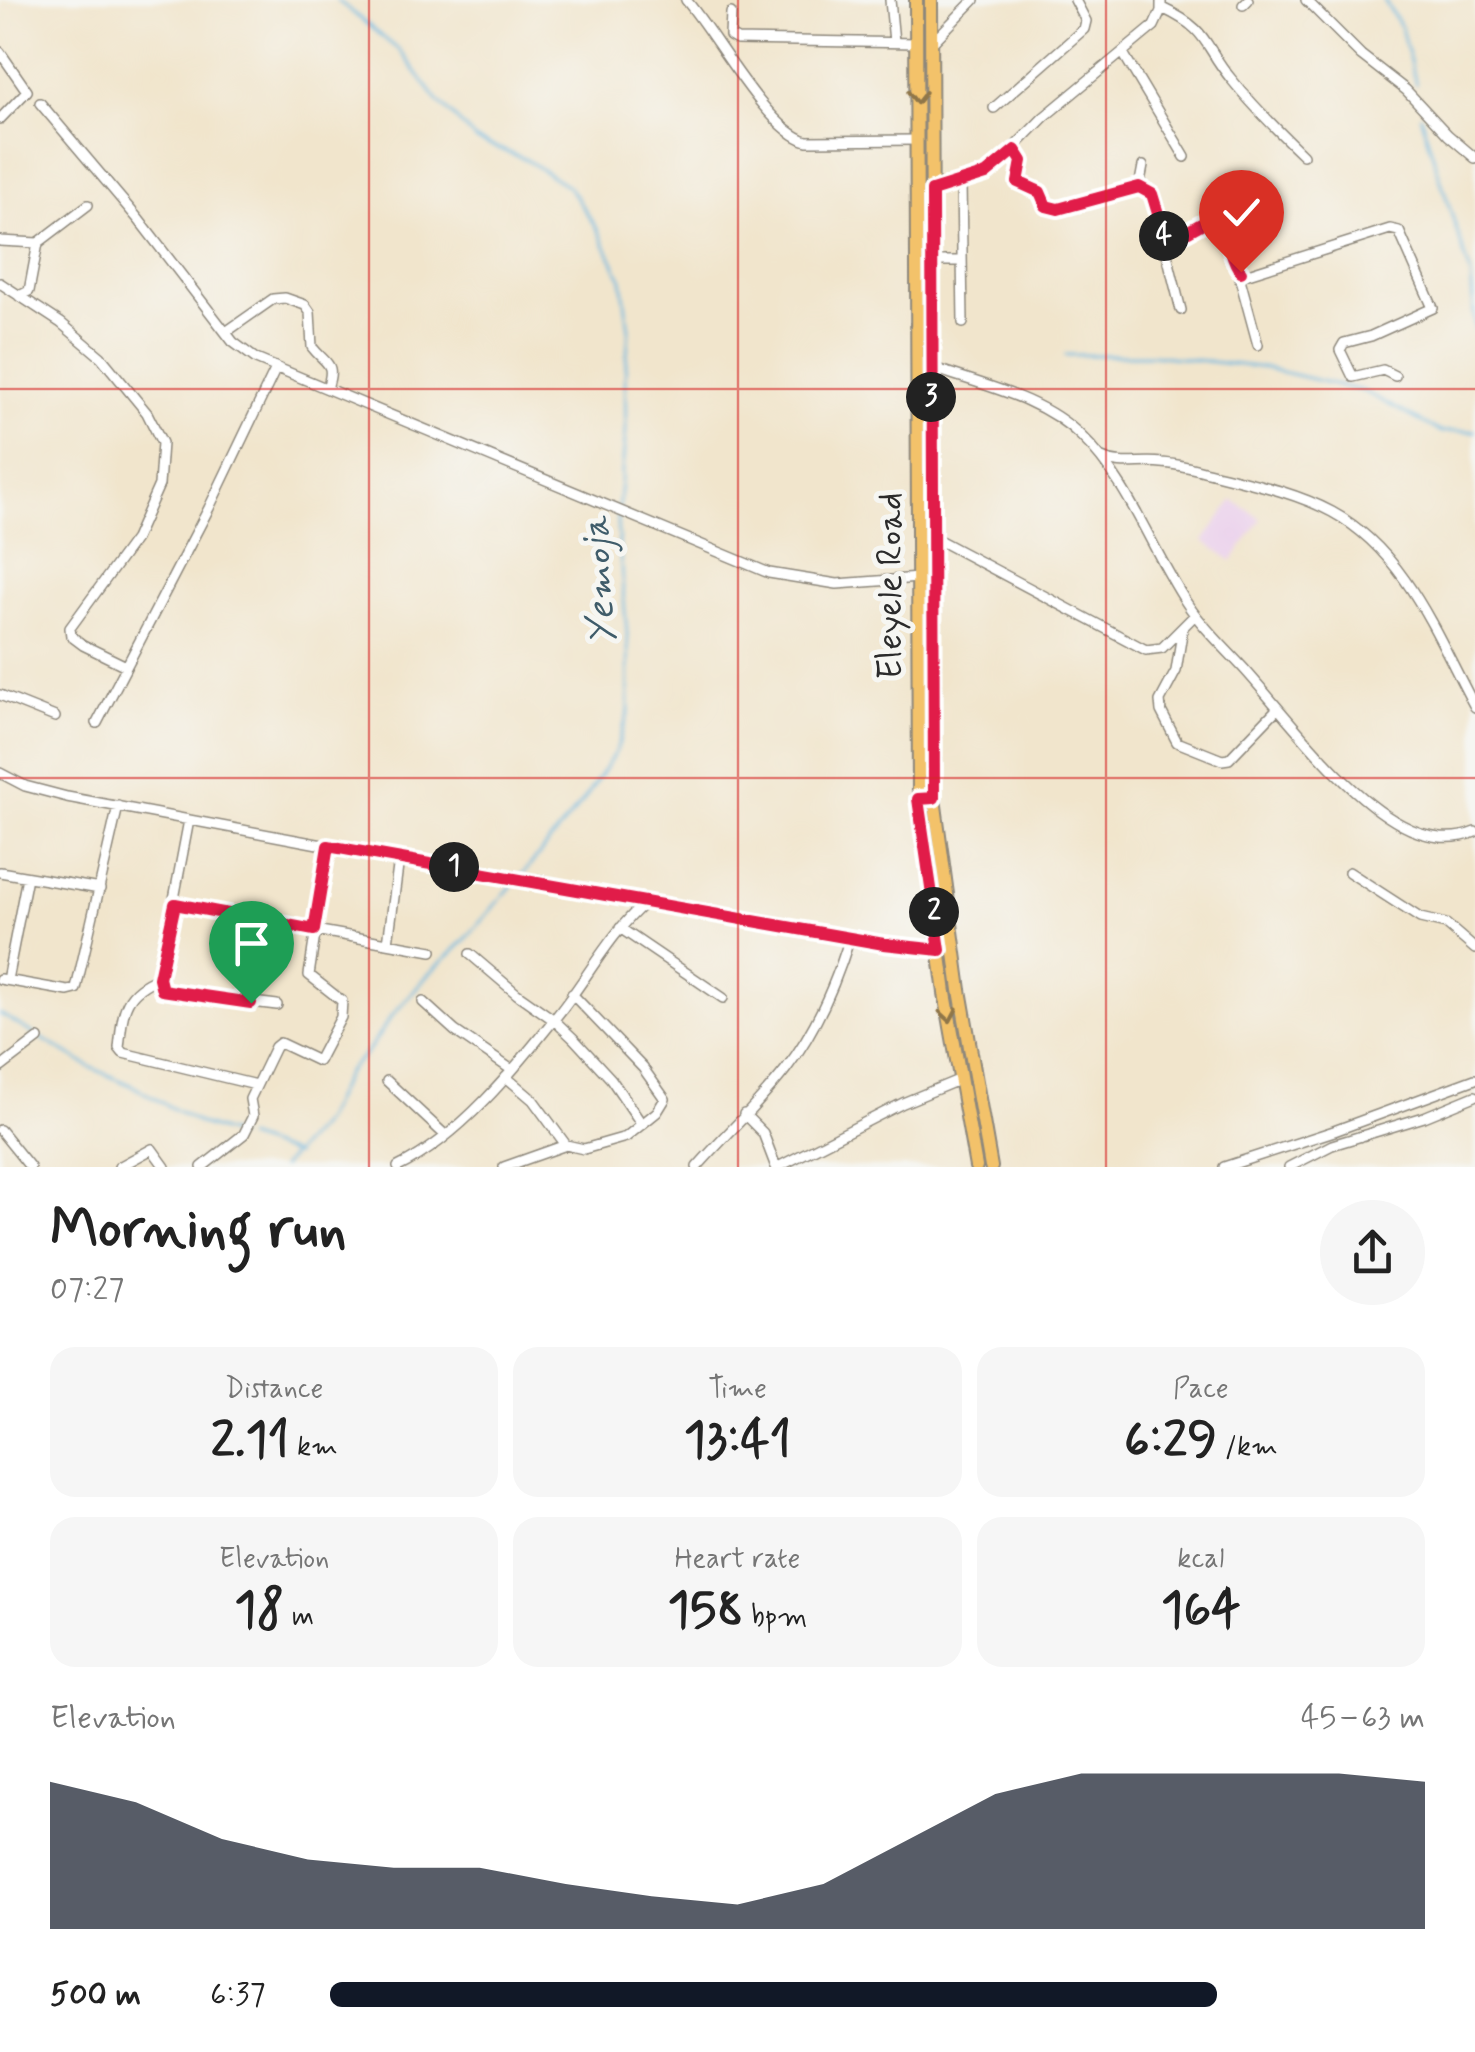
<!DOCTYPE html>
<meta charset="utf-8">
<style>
:root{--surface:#fff;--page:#f6f6f6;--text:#222;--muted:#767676;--accent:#111827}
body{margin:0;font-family:Mynerve,sans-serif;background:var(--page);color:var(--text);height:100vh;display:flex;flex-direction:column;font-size:38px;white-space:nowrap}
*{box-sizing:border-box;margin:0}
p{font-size:32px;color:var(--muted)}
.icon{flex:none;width:55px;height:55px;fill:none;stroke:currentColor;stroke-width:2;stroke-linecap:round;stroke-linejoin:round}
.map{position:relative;height:1167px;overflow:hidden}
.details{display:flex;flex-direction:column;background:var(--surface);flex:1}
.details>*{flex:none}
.pin{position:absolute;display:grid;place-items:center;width:85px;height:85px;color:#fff;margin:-102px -42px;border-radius:50% 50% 50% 0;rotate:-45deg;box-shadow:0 0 10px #0007}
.pin .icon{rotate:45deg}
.km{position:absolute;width:50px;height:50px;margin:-25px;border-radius:50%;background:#222;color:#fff;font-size:28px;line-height:50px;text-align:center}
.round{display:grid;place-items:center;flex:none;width:105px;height:105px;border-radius:52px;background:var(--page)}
.overview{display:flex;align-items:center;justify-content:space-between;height:170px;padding:0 50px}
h1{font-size:55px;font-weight:700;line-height:75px}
.figures{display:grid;grid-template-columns:repeat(3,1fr);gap:15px;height:170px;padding:10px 50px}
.figures div{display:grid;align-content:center;border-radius:25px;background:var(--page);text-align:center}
.figures b{font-size:50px;font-weight:700}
.figures small{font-size:28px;font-weight:400}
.figures p{font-size:28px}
.chart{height:280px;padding:20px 50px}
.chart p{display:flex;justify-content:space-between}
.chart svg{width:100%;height:180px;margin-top:10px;fill:var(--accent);opacity:.7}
ul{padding:0 50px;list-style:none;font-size:32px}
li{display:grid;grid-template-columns:160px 120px 1fr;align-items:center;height:75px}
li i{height:25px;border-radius:12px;background:var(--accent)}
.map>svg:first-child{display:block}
.built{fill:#ebd1ec}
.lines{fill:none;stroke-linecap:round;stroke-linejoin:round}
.stream{stroke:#65b6e0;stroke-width:2.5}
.minor-casing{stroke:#8e887c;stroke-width:12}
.primary-casing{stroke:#8e887c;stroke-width:16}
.minor{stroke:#fff;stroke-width:9}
.primary{stroke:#f3c26a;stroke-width:12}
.oneway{stroke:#8f764a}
.route-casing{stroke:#fff;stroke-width:20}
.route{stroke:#e11d48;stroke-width:12}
.grid{fill:none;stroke:#d62828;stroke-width:2.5;stroke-opacity:0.55}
.labels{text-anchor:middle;stroke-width:10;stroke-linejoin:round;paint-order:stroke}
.street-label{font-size:35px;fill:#2b2b2b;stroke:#f6f6f2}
.water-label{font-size:38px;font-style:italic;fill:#3f5c6a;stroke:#f6f6f2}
</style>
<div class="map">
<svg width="1475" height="1167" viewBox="0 0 1475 1167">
<rect width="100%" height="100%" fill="#f6f6f2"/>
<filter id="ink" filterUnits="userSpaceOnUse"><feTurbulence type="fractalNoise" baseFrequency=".01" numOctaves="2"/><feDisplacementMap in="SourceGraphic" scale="20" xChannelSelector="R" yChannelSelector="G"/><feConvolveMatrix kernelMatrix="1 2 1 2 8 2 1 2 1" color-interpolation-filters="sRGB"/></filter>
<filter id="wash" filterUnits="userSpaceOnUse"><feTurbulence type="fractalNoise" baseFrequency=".0048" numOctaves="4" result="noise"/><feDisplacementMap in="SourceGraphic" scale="40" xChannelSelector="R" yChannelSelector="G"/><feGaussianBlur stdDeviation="2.25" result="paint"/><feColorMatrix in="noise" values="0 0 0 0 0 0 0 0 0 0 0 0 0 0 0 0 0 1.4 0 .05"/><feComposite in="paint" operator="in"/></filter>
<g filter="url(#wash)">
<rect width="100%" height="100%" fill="#f1e5cc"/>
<!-- built -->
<path class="built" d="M 1233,500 L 1261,519 L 1232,561 L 1204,541 Z"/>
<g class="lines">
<!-- stream -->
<path class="stream" d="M 337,0 L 400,51 L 438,101 L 476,140 L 525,159 L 569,187 L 598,230 L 622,280 L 629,330 L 625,376 L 626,430 L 617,523 L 628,644 L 629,711 L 616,751 L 584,800 L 522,875
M 1384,0 L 1401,28 L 1416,84
M 1420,115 L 1471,275 L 1475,329
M 1065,355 L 1153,355 L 1265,368 L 1363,391 L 1441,432 L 1475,431
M 0,1014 L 92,1068 L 131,1085 L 200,1124 L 238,1136
M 246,1138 L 295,1155
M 281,1167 L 323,1122 L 347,1072 L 368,1051 L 391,1017 L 428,975 L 464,941 L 516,881"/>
</g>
</g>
<g filter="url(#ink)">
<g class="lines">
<!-- minor casing -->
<g class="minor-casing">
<path id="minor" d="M 686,0 C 715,33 767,130 807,141 L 917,140
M 890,0 L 894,42
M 1306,0 L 1361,55 L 1406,90 L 1448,135 L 1475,158
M 1243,5 L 1248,0
M 1162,8 C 1211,31 1202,44 1232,80 C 1254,107 1278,131 1303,155
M 731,13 L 730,36 L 737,40 L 917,43
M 932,43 L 974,0
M 0,52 L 27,91 L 0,119
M 1123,53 L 1185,157
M 40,103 L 139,220 L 233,342 L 256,359 L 769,573 L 837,584 L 919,578
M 994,108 L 1084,29 L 1086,21 L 1075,0
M 1015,150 L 1022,161 L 1019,182 L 1040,192 L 1046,206 L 1058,209 L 1139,187 L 1151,191 L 1181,310
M 961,182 L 963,323
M 1139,187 L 1143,166
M 931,191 L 986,174 L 994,168 L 1044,117 L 1154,26 L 1161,11 L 1161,0
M 0,241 L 38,243 L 88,205
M 1167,243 L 1206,222 L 1215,221 C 1233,235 1226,267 1248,274 L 1390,229 L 1399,231 L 1433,308 L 1371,336 L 1344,343 L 1340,350 L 1353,377 L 1383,370 L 1395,376
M 932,261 L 962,261
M 1241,272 L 1240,279 L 1258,345
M 0,283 L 61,323 L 101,357 L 147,413 L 162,443 L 159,485 L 135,539 L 70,628 L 71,636 L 83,645 L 126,666
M 19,296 L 29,291 L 38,243
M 226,332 L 273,299 L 285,298 L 305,305 L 310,312 L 312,347 C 326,365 336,362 327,388
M 931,367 C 981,385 1042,397 1081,436 C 1129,482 1150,547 1186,602 C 1202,627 1226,649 1246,671 C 1289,719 1345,795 1402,825 C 1424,837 1451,842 1475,832
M 1102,458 C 1121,467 1142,460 1162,463 C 1175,464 1188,467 1200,470 C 1242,481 1293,491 1332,512 C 1406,552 1437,637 1475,707
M 933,537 L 1146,650 L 1162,648 L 1195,615
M 1183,627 L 1176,671 L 1160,701 L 1161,711 L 1177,742 L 1222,760 L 1229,759 L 1278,708
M 0,695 L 55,717
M 97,723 L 209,508 L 276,368
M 0,773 L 25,786 L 67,797 L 387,857 L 535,880 L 884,944 L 940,950
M 189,820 L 159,978 L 160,987 L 170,992 L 277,1005
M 0,872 L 100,889
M 1349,872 L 1420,918 L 1446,924 L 1475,949
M 175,905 L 432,951
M 620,928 L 723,998
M 388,943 L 399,859
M 470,954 L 517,994 L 554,1020 L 574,1039 L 611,1079 L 641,1123
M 159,978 C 123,992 123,1011 119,1048 L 123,1053 L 256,1085
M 0,979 L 68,991 L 76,989 L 118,806
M 7,980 L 27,877
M 423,1002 L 455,1031 L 512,1070
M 0,1068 L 38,1039
M 506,1077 L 533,1100 L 566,1145
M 387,1081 L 445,1135
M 744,1114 L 763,1133 L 776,1167
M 0,1130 L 30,1167
M 119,1167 L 152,1149 L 165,1167
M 202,1167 L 244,1134 L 253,1116 L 250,1099 L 275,1047 L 280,1043 L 318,1061 L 341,1017 L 342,1001 L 309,975 L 328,847
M 398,1167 C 460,1137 514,1070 556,1017 C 587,979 609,934 647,901
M 504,1167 L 566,1145 L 584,1149 L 626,1137 L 657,1112 L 665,1099 L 643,1068 L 572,994
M 697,1167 C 726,1134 759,1104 786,1069 C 815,1031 836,983 850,937
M 778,1167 L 903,1103 L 961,1079
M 1224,1167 L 1334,1131 L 1475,1079
M 1289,1167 L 1332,1145 L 1424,1117 L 1475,1096"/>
</g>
<!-- primary casing -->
<g class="primary-casing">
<path id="primary" d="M 916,0 L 919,799 L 945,993 L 976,1167
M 931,0 L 934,798 L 960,990 L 991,1167"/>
</g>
<!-- minor -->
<use href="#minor" class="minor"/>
<!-- primary -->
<use href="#primary" class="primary"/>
</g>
<!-- one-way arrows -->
<defs><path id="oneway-chevron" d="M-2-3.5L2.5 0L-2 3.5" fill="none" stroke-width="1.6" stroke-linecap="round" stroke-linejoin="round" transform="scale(2.5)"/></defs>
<g class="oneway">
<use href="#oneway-chevron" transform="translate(917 97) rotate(90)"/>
<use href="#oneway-chevron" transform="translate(949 1015) rotate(80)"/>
</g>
</g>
<g class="lines" filter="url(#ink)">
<!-- route casing -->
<g class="route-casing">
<path id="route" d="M 251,1003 L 162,990 L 159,978 L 175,904 L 314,930 L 328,846 L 884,944 L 940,950 L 918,799 L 934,798 L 932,191 L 986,174 L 1015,150 L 1022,161 L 1018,182 L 1040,192 L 1046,206 L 1058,209 L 1139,187 L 1152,194 L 1167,243 L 1201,224 L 1215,221 C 1232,234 1228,257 1241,272"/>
</g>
<!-- route -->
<use href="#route" class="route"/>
</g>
<!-- grid -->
<path class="grid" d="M 369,0 L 369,1167M 738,0 L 738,1167M 1106,0 L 1106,1167M 0,389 L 1475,389M 0,778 L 1475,778"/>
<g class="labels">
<!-- street labels -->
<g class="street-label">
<text transform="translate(889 586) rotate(-90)" y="12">Eleyele Road</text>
</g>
<!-- water labels -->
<g class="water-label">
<text transform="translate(598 581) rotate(-93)" y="13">Yemoja</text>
</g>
</g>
</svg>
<div class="pin" style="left:251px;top:1003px;background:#1e9e55"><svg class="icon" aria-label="arrive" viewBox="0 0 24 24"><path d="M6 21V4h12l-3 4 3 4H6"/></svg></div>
<div class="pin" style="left:1241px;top:272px;background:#d93025"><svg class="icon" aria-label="check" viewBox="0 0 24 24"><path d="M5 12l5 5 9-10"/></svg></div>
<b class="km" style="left:454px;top:867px">1</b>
<b class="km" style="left:934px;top:912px">2</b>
<b class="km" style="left:931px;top:397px">3</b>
<b class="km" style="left:1164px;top:236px">4</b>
</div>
<section class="details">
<div class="overview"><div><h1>Morning run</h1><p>07:27</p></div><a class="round"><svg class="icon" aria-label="share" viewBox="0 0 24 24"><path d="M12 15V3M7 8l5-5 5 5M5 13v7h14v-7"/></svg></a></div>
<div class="figures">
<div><p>Distance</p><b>2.11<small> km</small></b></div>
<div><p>Time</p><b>13:41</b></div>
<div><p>Pace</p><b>6:29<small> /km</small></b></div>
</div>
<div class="figures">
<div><p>Elevation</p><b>18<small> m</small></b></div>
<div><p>Heart rate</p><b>158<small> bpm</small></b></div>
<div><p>kcal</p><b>164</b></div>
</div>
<div class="chart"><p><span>Elevation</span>45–63 m</p>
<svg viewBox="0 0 160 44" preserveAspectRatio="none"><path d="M0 44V8L10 13L20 22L30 27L40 29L50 29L60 33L70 36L80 38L90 33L100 22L110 11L120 6L130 6L140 6L150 6L160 8V44z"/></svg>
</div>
<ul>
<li><b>500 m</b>6:37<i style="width:81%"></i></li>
</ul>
</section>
